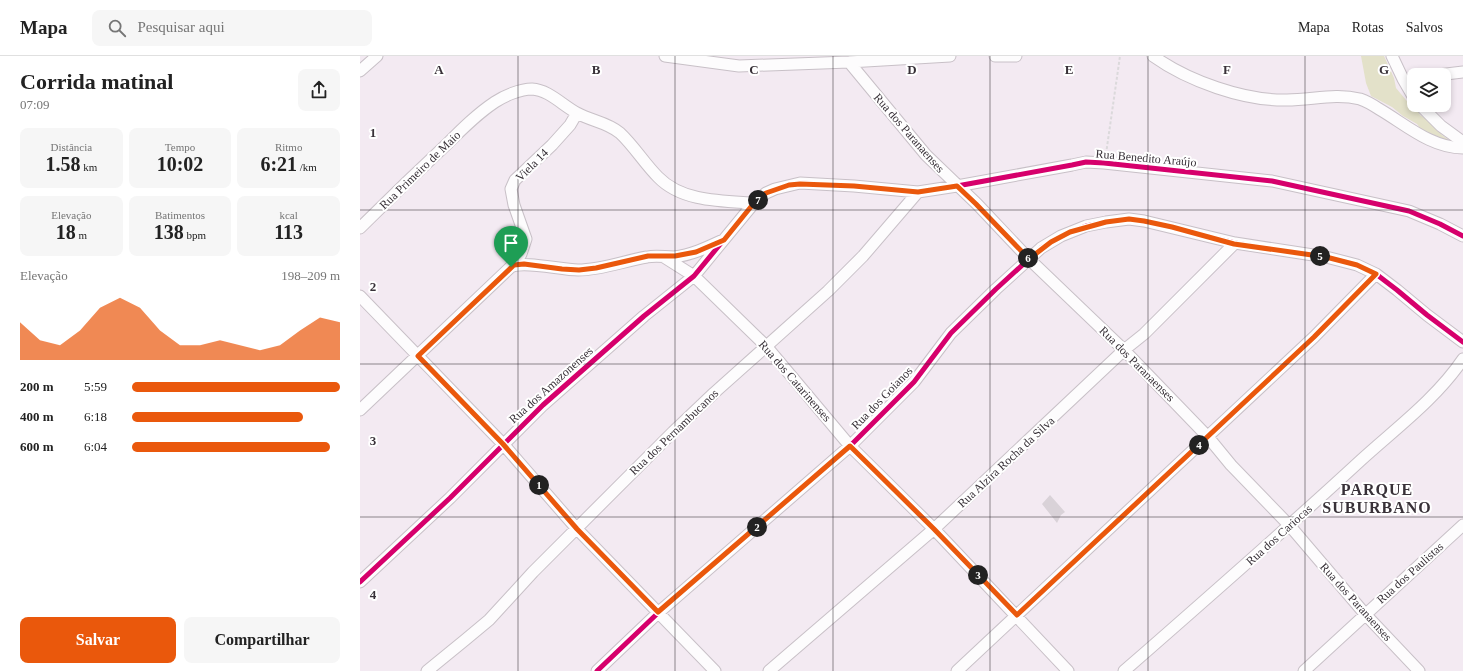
<!DOCTYPE html>
<html lang="pt">
<meta charset="utf-8">
<style>
:root{--surface:#fff;--page:#f6f6f6;--text:#222;--muted:#767676;--line:#e0e0e0;--accent:#ea580c}
body{margin:0;font-family:"Times New Roman",serif;background:var(--page);color:var(--text);height:100vh;display:flex;flex-direction:column;font-size:15px;white-space:nowrap}
*{box-sizing:border-box;margin:0}
p{font-size:13px;color:var(--muted)}
.icon{flex:none;width:22px;height:22px;fill:none;stroke:currentColor;stroke-width:2;stroke-linecap:round;stroke-linejoin:round}
.map{position:relative;flex:1;overflow:hidden}
.panel{display:flex;flex-direction:column;background:var(--surface);width:360px}
.panel>*{flex:none}
.fabs{position:absolute;left:1047px;top:12px;display:grid;gap:8px}
.fabs a{display:grid;place-items:center;width:44px;height:44px;border-radius:8px;background:var(--surface);box-shadow:0 2px 6px #0003;font-size:20px}
.pin{position:absolute;display:grid;place-items:center;width:34px;height:34px;color:#fff;margin:-41px -17px;border-radius:50% 50% 50% 0;rotate:-45deg;box-shadow:0 0 4px #0007}
.pin .icon{rotate:45deg}
.km{position:absolute;width:20px;height:20px;margin:-10px;border-radius:50%;background:#222;color:#fff;font-size:11px;line-height:20px;text-align:center}
.round{display:grid;place-items:center;flex:none;width:42px;height:42px;border-radius:8px;background:var(--page)}
.head{display:flex;align-items:center;justify-content:space-between;height:68px;padding:0 20px}
h1{font-size:22px;font-weight:600;line-height:30px}
.stats{display:grid;grid-template-columns:repeat(3,1fr);gap:6px;height:68px;padding:4px 20px}
.stats div{display:grid;align-content:center;border-radius:8px;background:var(--page);text-align:center}
.stats b{font-size:20px;font-weight:600}
.stats small{font-size:11px;font-weight:400}
.stats p{font-size:11px}
.chart{height:112px;padding:8px 20px}
.chart p{display:flex;justify-content:space-between}
.chart svg{width:100%;height:72px;margin-top:4px;fill:var(--accent);opacity:.7}
.primary-button{display:flex;gap:8px;margin-top:auto;padding:8px 20px}
.primary-button a{flex:1;height:46px;border-radius:8px;background:var(--accent);color:#fff;font-size:16px;font-weight:600;line-height:46px;text-align:center}
.primary-button a+a{background:var(--page);color:var(--text)}
ul{padding:0 20px;list-style:none;font-size:13px}
li{display:grid;grid-template-columns:64px 48px 1fr;align-items:center;height:30px}
li i{height:10px;border-radius:5px;background:var(--accent)}
header{display:flex;align-items:center;gap:24px;box-sizing:border-box;height:56px;padding:0 20px;background:var(--surface);border-bottom:1px solid var(--line)}
header strong{font-size:19px}
nav{display:flex;gap:22px;margin-inline-start:auto;font-size:14px}
.search{width:280px;height:36px;background:var(--page);display:flex;align-items:center;gap:10px;box-sizing:border-box;padding:0 14px;border-radius:8px;color:var(--muted);font-size:15px}
main{display:flex;flex:1;min-height:0}
.map>svg:first-child{display:block}
.green{fill:#e3e1c9}
.building{fill:#d9d2d8}
.lines{fill:none;stroke-linecap:round;stroke-linejoin:round}
.minor-casing{stroke:#c8c0c7;stroke-width:13}
.path{stroke:#dbd9db;stroke-width:2;stroke-dasharray:3 2;stroke-linecap:butt}
.minor{stroke:#fdfcfd;stroke-width:11}
.cycleway-casing{stroke:#fff;stroke-width:8}
.cycleway{stroke:#d6006c;stroke-width:5}
.route-casing{stroke:#fff;stroke-width:8}
.route{stroke:#ea580c;stroke-width:5}
.grid{fill:none;stroke:#383138;stroke-width:1;stroke-opacity:0.55}
.labels{text-anchor:middle;stroke-width:4;stroke-linejoin:round;paint-order:stroke}
.street-label{font-size:12px;fill:#383138;stroke:#fff}
.district-label{font-size:16px;font-weight:bold;letter-spacing:1px;fill:#383138;stroke:#fff}
.grid-label{font-size:13px;text-anchor:middle;font-weight:bold;fill:#383138;stroke:#fff;stroke-width:4;stroke-linejoin:round;paint-order:stroke}
</style>
<header>
<strong>Mapa</strong>
<div class="search"><svg class="icon" aria-label="search" viewBox="0 0 24 24"><circle cx="10" cy="10" r="6"/><path d="M15 15l6 6"/></svg>Pesquisar aqui</div>
<nav><a>Mapa</a><a>Rotas</a><a>Salvos</a></nav>
</header>
<main>
<section class="panel">
<div class="head"><div><h1>Corrida matinal</h1><p>07:09</p></div><a class="round"><svg class="icon" aria-label="share" viewBox="0 0 24 24"><path d="M12 15V3M7 8l5-5 5 5M5 13v7h14v-7"/></svg></a></div>
<div class="stats">
<div><p>Distância</p><b>1.58<small> km</small></b></div>
<div><p>Tempo</p><b>10:02</b></div>
<div><p>Ritmo</p><b>6:21<small> /km</small></b></div>
</div>
<div class="stats">
<div><p>Elevação</p><b>18<small> m</small></b></div>
<div><p>Batimentos</p><b>138<small> bpm</small></b></div>
<div><p>kcal</p><b>113</b></div>
</div>
<div class="chart"><p><span>Elevação</span>198–209 m</p>
<svg viewBox="0 0 160 44" preserveAspectRatio="none"><path d="M0 44V21L10 32L20 35L30 26L40 12L50 6L60 12L70 26L80 35L90 35L100 32L110 35L120 38L130 35L140 26L150 18L160 21V44z"/></svg>
</div>
<ul>
<li><b>200 m</b>5:59<i style="width:100%"></i></li>
<li><b>400 m</b>6:18<i style="width:82%"></i></li>
<li><b>600 m</b>6:04<i style="width:95%"></i></li>
</ul>
<div class="primary-button"><a>Salvar</a><a>Compartilhar</a></div>
</section>
<div class="map">
<svg width="1103" height="615" viewBox="0 0 1103 615">
<rect width="100%" height="100%" fill="#f3eaf2"/>
<!-- green -->
<path class="green" d="M 1001,0 L 1024,0 L 1034,22 L 1036,32 L 1051,50 L 1058,54 L 1060,59 L 1075,69 L 1082,79 L 1089,84 L 1073,82 L 1060,72 L 1057,68 L 1043,60 L 1032,51 L 1011,40 L 1006,27 Z"/>
<!-- building -->
<path class="building" d="M 690,439 L 705,456 L 701,459 L 697,467 L 682,448 Z"/>
<g class="lines">
<!-- minor casing -->
<g class="minor-casing">
<path id="minor" d="M 305,0 L 379,10 L 489,6 L 590,0
M 635,0 L 656,0
M 793,0 C 828,25 884,45 927,44 C 952,44 975,37 1000,43 C 1006,45 1013,49 1019,53 C 1045,68 1071,92 1103,92
M 1032,0 L 1043,23 L 1054,42
M 489,6 L 566,99 L 617,148 L 669,203 L 764,294 L 848,381 L 871,409 L 930,470 L 1005,558 L 1059,615
M 0,15 L 17,0
M 1078,19 L 1103,16
M 1060,49 L 1081,70 L 1103,86
M 0,172 C 29,143 58,115 87,88 C 102,73 117,58 135,46 C 144,40 160,33 172,33 C 189,34 202,49 217,57 C 231,65 247,66 260,77 C 274,90 284,107 298,121 C 322,146 362,145 394,147
M 304,201 L 334,220 L 406,290 L 490,390 L 574,473 L 708,615
M 151,211 C 163,204 201,214 218,214 C 241,214 264,205 287,201 C 296,199 305,201 314,201 C 331,199 346,192 361,185
M 0,240 L 143,388 L 217,473 L 355,615
M 0,354 L 156,206 L 161,198 L 166,183 L 154,149 L 151,133 L 155,124 L 192,89 L 210,69 L 217,57
M 0,526 L 90,442 L 183,349 L 284,260 L 334,220 L 394,147 L 406,137 L 415,133 L 440,127 L 494,130 L 558,136 L 597,130 L 712,109 L 726,106 L 744,107 L 912,125 L 1049,155 L 1080,168 L 1103,180
M 67,615 L 105,584 L 129,564 L 173,516 L 313,376 L 354,337 L 468,235 L 503,200 L 558,136
M 237,615 L 299,556 L 490,390 L 554,326 L 591,277 L 636,233 L 681,192 L 701,180 L 726,170 L 746,166 L 769,163 L 784,165 L 875,187 L 966,201 L 997,209 L 1016,218 L 1037,234 L 1067,259 L 1103,286
M 409,615 L 574,473 L 764,294 L 784,278 L 875,187
M 597,615 L 954,281 L 1016,218
M 764,615 C 843,546 922,477 1000,405 C 1035,373 1076,343 1103,303
M 944,615 L 1103,469"/>
</g>
<!-- path -->
<path class="path" d="M 746,98 L 760,0"/>
<!-- minor -->
<use href="#minor" class="minor"/>
<!-- cycleway casing -->
<g class="cycleway-casing">
<path id="cycleway" d="M 0,526 L 90,442 L 183,349 L 284,260 L 334,220 L 394,147 L 406,137 L 415,133 L 440,127 L 494,130 L 558,136 L 597,130 L 712,109 L 726,106 L 744,107 L 912,125 L 1049,155 L 1080,168 L 1103,180
M 237,615 L 299,556 L 490,390 L 554,326 L 591,277 L 636,233 L 681,192 L 701,180 L 726,170 L 746,166 L 769,163 L 784,165 L 875,187 L 966,201 L 997,209 L 1016,218 L 1037,234 L 1067,259 L 1103,286"/>
</g>
<!-- cycleway -->
<use href="#cycleway" class="cycleway"/>
</g>
<g class="lines">
<!-- route casing -->
<g class="route-casing">
<path id="route" d="M 440,128 L 494,130 L 558,136 L 597,130 L 616,148 L 669,203 L 691,186 L 710,176 L 746,166 L 769,163 L 784,165 L 812,171 L 874,188 L 966,201 L 997,209 L 1016,218 L 954,281 L 657,559 L 574,473 L 490,390 L 298,556 L 217,473 L 143,388 L 58,300 L 154,209 L 164,208 L 202,213 L 219,214 L 236,212 L 288,200 L 315,200 L 336,196 L 364,184 L 394,147 L 406,137 L 429,129 Z"/>
</g>
<!-- route -->
<use href="#route" class="route"/>
</g>
<!-- grid -->
<path class="grid" d="M 158,0 L 158,615M 315,0 L 315,615M 473,0 L 473,615M 630,0 L 630,615M 788,0 L 788,615M 945,0 L 945,615M 0,154 L 1103,154M 0,308 L 1103,308M 0,461 L 1103,461"/>
<g class="labels">
<!-- street labels -->
<g class="street-label">
<text transform="translate(549 77) rotate(49)" y="4">Rua dos Paranaenses</text>
<text transform="translate(786 102) rotate(5)" y="4">Rua Benedito Araújo</text>
<text transform="translate(172 109) rotate(-45)" y="4">Viela 14</text>
<text transform="translate(60 114) rotate(-44)" y="4">Rua Primeiro de Maio</text>
<text transform="translate(777 308) rotate(45)" y="4">Rua dos Paranaenses</text>
<text transform="translate(435 325) rotate(49)" y="4">Rua dos Catarinenses</text>
<text transform="translate(191 329) rotate(-42)" y="4">Rua dos Amazonenses</text>
<text transform="translate(522 342) rotate(-46)" y="4">Rua dos Goianos</text>
<text transform="translate(314 376) rotate(-44)" y="4">Rua dos Pernambucanos</text>
<text transform="translate(646 406) rotate(-43)" y="4">Rua Alzira Rocha da Silva</text>
<text transform="translate(919 479) rotate(-42)" y="4">Rua dos Cariocas</text>
<text transform="translate(1050 517) rotate(-42)" y="4">Rua dos Paulistas</text>
<text transform="translate(996 546) rotate(48)" y="4">Rua dos Paranaenses</text>
</g>
<!-- district labels -->
<g class="district-label">
<text x="1017" y="439">PARQUE<tspan x="1017" dy="18">SUBURBANO</tspan></text>
</g>
</g>
<g class="grid-label">
<text x="79" y="18">A</text>
<text x="236" y="18">B</text>
<text x="394" y="18">C</text>
<text x="552" y="18">D</text>
<text x="709" y="18">E</text>
<text x="867" y="18">F</text>
<text x="1024" y="18">G</text>
<text x="13" y="81">1</text>
<text x="13" y="235">2</text>
<text x="13" y="389">3</text>
<text x="13" y="543">4</text>
</g>
</svg>
<div class="fabs">
<a><svg class="icon" aria-label="layers" viewBox="0 0 24 24"><path d="M12 4l9 5-9 5-9-5zM3 14l9 5 9-5"/></svg></a>
</div>
<div class="pin" style="left:151px;top:211px;background:#1e9e55"><svg class="icon" aria-label="arrive" viewBox="0 0 24 24"><path d="M6 21V4h12l-3 4 3 4H6"/></svg></div>
<b class="km" style="left:179px;top:429px">1</b>
<b class="km" style="left:397px;top:471px">2</b>
<b class="km" style="left:618px;top:519px">3</b>
<b class="km" style="left:839px;top:389px">4</b>
<b class="km" style="left:960px;top:200px">5</b>
<b class="km" style="left:668px;top:202px">6</b>
<b class="km" style="left:398px;top:144px">7</b>
</div>
</main>
